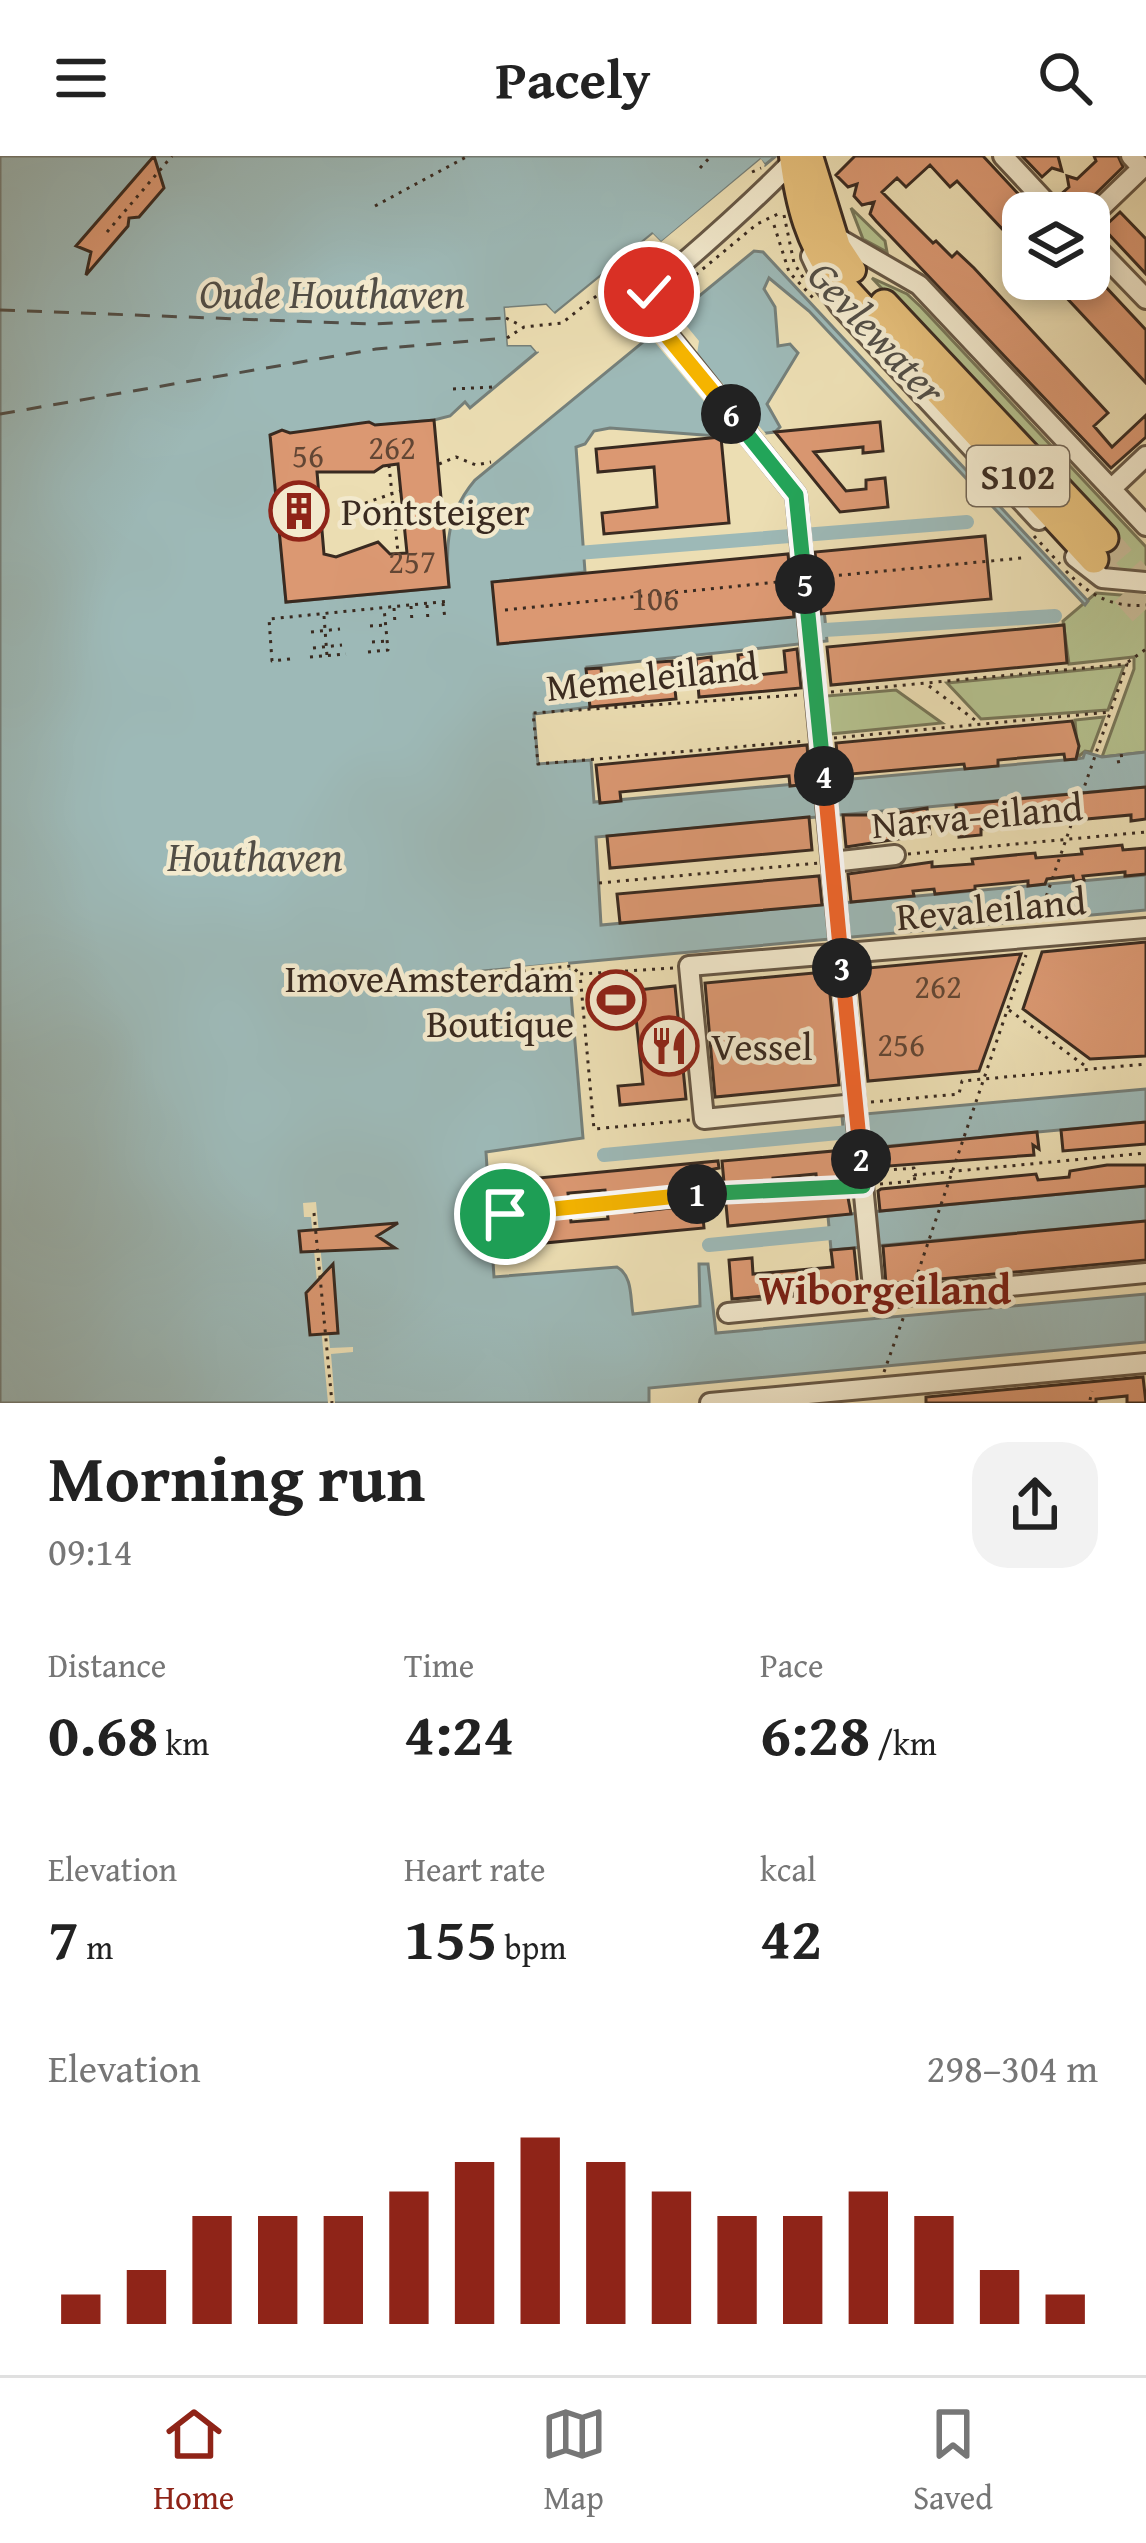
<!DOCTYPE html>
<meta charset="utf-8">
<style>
:root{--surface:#fff;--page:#f2f2f2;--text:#222;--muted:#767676;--line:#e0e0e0;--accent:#8f2418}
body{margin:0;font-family:"Gentium Book Plus",serif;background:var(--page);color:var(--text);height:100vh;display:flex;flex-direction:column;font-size:45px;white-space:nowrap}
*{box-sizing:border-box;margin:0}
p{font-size:39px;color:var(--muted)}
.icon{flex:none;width:66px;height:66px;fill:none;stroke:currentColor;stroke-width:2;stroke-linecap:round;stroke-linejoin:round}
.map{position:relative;height:1247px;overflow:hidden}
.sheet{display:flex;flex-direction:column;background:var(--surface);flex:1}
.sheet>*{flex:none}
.tools{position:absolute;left:1002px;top:36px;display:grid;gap:24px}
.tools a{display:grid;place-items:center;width:108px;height:108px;border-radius:24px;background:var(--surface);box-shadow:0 6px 18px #0003;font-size:60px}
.pin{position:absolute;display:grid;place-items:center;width:102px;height:102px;color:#fff;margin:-51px;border:6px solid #fff;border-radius:50%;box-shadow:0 3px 12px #0007}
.km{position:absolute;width:60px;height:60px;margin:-30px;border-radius:50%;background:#222;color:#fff;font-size:33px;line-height:60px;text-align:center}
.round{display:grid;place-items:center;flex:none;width:126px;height:126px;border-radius:36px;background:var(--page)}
.head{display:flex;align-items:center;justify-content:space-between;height:204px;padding:0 48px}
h1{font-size:66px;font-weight:700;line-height:90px}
.stats{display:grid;grid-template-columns:repeat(3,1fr);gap:18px;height:204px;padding:12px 48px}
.stats div{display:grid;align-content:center}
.stats b{font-size:60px;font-weight:700}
.stats small{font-size:33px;font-weight:400}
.stats p{font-size:33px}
.chart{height:336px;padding:24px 48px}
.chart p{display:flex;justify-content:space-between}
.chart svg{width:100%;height:216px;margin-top:12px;stroke:var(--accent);stroke-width:6}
header{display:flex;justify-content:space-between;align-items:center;height:156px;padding:0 48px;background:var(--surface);font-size:54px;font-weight:700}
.dock{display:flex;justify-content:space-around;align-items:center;height:168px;border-top:3px solid var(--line);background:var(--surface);font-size:33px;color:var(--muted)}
.dock a{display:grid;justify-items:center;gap:6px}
.dock .on{color:var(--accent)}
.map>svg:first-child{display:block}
.green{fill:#b5c28f;stroke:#777658;stroke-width:3}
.water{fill:#9db9b7;stroke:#75807b;stroke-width:3}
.pier{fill:#ecdeb3}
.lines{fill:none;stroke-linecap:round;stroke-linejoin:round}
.canal{stroke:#9db9b7;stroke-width:14}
.ferry{stroke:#524e46;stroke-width:3;stroke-dasharray:15 12;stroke-linecap:butt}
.building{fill:#db9872;stroke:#392a20;stroke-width:3;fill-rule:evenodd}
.highway-tunnel{stroke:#c8ba96;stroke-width:27;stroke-dasharray:27 14;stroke-linecap:butt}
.minor-casing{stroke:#665745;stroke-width:24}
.major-casing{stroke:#392a20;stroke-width:30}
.highway-casing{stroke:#392a20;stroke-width:33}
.path{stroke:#392a20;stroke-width:3;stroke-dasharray:3 6;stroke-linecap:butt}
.minor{stroke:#f3eace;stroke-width:18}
.major{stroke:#e6bf7a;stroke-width:24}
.highway{stroke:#e6bf7a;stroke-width:27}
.split-1-casing{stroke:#fff;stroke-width:24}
.split-2-casing{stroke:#fff;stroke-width:24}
.split-3-casing{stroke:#fff;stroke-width:24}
.split-4-casing{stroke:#fff;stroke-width:24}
.split-5-casing{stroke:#fff;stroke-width:24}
.split-6-casing{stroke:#fff;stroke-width:24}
.split-7-casing{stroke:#fff;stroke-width:24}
.split-1{stroke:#f5b400;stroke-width:15}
.split-2{stroke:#22a559;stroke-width:15}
.split-3{stroke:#f0652b;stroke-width:15}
.split-4{stroke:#f0652b;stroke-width:15}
.split-5{stroke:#22a559;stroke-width:15}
.split-6{stroke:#22a559;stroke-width:15}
.split-7{stroke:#f5b400;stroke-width:15}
.labels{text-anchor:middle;stroke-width:9;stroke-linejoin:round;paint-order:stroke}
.number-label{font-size:33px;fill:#624634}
.shield{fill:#f3eace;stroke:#716454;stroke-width:3}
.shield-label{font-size:36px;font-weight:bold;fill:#392a20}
.poi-label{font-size:39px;fill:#392a20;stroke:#f3eace;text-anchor:start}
.street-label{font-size:39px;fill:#392a20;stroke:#f3eace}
.water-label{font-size:42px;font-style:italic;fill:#524e46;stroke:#f3eace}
.neighbourhood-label{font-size:42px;font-weight:bold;fill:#7a1f14;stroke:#f3eace}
</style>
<header><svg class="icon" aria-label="menu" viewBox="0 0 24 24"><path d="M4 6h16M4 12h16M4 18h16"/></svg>Pacely<svg class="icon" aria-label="search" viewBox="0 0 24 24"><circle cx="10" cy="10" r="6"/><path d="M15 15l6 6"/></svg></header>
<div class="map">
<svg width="1146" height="1247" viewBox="0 0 1146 1247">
<rect width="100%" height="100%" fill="#ecdeb3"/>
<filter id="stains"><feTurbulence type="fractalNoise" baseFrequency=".00167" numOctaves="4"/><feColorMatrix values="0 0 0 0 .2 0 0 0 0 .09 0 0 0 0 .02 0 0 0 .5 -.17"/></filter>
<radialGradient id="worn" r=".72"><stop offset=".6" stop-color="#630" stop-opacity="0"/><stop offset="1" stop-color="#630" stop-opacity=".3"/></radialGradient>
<!-- green -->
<path class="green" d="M 851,52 L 885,85 L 887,96 L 863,83 Z
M 872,122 L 907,138 L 921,151 L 1146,391 L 1146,417 L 1097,413 L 1110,382 L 1104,370 Z
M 1096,437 L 1146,441 L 1146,596 L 1102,601 L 1134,513 L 1134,501 L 1069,508 L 1063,465 Z
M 1124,510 L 1108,554 L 981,563 L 947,527 Z
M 896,534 L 942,567 L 830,578 L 826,540 Z
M 1104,561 L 1091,596 L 1085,595 L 1078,601 L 1075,564 Z"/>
<!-- water -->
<path class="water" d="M 0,0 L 776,0 L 765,9 L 760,4 L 661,87 L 652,78 L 554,158 L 546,149 L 505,152 L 508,189 L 531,189 L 537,196 L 470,252 L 465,246 L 450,260 L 434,264 L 271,279 L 286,446 L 449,431 C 445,390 447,357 475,324 L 754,95 L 763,96 L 1088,445 L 1085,449 L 809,155 L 769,122 L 764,133 L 775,151 L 778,190 L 790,188 L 798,197 L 767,248 L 780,271 L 775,276 L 730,281 L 610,272 L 594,275 L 585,288 L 576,291 L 585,416 L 493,426 L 499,487 L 824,453 L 827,485 L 587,511 L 590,551 L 534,558 L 538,608 L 591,604 L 594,646 L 1076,603 L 1083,602 L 1085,596 L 1102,601 L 1146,596 L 1146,631 L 596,681 L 601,769 L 1146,719 L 1146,754 L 483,815 L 496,821 L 569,814 L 583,982 L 486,996 L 494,1121 L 617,1111 C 633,1120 630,1142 633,1158 L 700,1150 L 699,1108 L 708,1108 L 716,1177 L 1146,1138 L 1146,1186 L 649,1232 L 649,1247 L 0,1247 Z
M 1146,933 L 1146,966 L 845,994 L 842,960 Z
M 1146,1030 L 1146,1065 L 831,1094 L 828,1060 Z"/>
<!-- pier -->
<path class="pier" d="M 761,3 L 765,9 L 664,92 L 659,93 L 652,86 L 558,163 L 551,163 L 544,155 L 511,157 L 514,183 L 532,183 L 542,193 L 537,196 L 531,189 L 508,189 L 505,152 L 546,149 L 555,158 L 653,78 L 661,86 Z
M 680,152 L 686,160 L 685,168 L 699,185 L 697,198 L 766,278 L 758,284 L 738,286 L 648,178 Z
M 568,806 L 569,814 L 484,825 L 483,815 Z
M 316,1046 L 330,1192 L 353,1191 L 353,1196 L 331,1198 L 335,1247 L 328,1247 L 311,1061 L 304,1061 L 303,1047 Z"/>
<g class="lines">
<!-- canal -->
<path class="canal" d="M 565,398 L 967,366
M 808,475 L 1055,460
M 604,999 L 860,975
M 709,1089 L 842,1076"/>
<!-- ferry -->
<path class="ferry" d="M 0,154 L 372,168 L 506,162
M 0,258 L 376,193 L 507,182"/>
</g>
<!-- building -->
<path class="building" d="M 154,0 L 164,32 L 139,61 L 129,62 L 128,70 L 86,119 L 91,96 L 76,90 Z
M 855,0 L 983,0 L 1036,57 L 1023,57 L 1023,95 L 957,25 L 950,31 L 930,9 L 906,31 L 897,22 L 882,36 L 933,87 L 936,85 L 952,101 L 957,96 L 974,112 L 1108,257 L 1094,270 L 1112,291 L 1146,259 L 1146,281 L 1111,312 L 1108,309 L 876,65 L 870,58 L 874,46 L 862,49 L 854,40 L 857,28 L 848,31 L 836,19 Z
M 1022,0 L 1058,0 L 1062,15 L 1052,12 L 1042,21 Z
M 1094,0 L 1118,0 L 1123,11 L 1076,57 L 1059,40 L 1069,31 L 1067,20 L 1077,23 L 1096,5 Z
M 1120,56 L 1146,83 L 1146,118 L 1103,72 Z
M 1089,113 L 1146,174 L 1146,227 L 1049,123 L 1089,123 Z
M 434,264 L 449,431 L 286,446 L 270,279 L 282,274 L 290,277 L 369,266 L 375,269 ZM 398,308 L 407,397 L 390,398 L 378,386 L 336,401 L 324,398 L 317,316 L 374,316 L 383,310 Z
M 880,266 L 883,295 L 863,297 L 863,291 L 814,296 L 846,335 L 866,333 L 866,324 L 885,322 L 888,351 L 840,356 L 775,276 Z
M 721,281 L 729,367 L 604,378 L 602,357 L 657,351 L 654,311 L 598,316 L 596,293 Z
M 985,380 L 991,443 L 821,458 L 815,396 Z
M 788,398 L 794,461 L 498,488 L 492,426 Z
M 1064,469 L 1067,507 L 831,529 L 827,491 Z
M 797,493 L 801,532 L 699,541 L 696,503 L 711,501 L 713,523 L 740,520 L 738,499 L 755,497 L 757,519 L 786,516 L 784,495 Z
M 672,505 L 676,543 L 590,551 L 586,513 L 601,512 L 603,533 L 648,529 L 646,507 Z
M 1072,565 L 1079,590 L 1076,603 L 1065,604 L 1064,598 L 998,604 L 998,610 L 965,613 L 964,608 L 850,618 L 851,624 L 840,625 L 836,587 Z
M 807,589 L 810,628 L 790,630 L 789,620 L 620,636 L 621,645 L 600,647 L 596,609 Z
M 1146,631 L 1146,663 L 1131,665 L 1131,659 L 1043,667 L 981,673 L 981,679 L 959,681 L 956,649 Z
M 927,652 L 930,678 L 846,691 L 843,659 L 885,659 Z
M 809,661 L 812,694 L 610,712 L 607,680 Z
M 1122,689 L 1123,694 L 1146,692 L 1146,718 L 1125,720 L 1125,716 L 1083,720 L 1084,724 L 1074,725 L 1073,720 L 1047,723 L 1045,728 L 1028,730 L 1028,725 L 975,730 L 975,734 L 935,738 L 934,733 L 913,735 L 914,740 L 851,746 L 848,718 L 932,706 L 932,711 L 973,708 L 972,703 L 1035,697 L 1036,702 L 1082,698 L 1081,693 Z
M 819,720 L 822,749 L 620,767 L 617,738 Z
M 1146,786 L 1146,900 L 1090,903 L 1023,853 L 1042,796 Z
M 1021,798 L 979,915 L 868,925 L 857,813 Z
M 825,816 L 828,818 L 839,929 L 715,941 L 705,827 Z
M 675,830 L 686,943 L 620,949 L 618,930 L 643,928 L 635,852 L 612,855 L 610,837 Z
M 1146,966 L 1146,988 L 1063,995 L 1061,974 Z
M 1037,976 L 1039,993 L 1033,989 L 1034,999 L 876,1011 L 874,992 Z
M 845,994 L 847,1014 L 843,1014 L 851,1058 L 728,1070 L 722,1005 ZM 816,1018 L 818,1039 L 775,1043 L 773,1022 Z
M 718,1005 L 719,1012 L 699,1016 L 704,1072 L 523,1089 L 517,1024 ZM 670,1032 L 671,1052 L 635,1056 L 634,1035 ZM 605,1034 L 608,1063 L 571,1066 L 568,1037 Z
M 1107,1009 L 1146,1009 L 1146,1030 L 880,1055 L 878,1035 L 881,1033 L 1036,1018 L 1038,1024 L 1069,1021 L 1070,1015 Z
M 1146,1065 L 1146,1104 L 886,1128 L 883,1090 Z
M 398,1067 L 377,1080 L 395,1092 L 301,1096 L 299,1075 Z
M 854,1092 L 858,1131 L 732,1143 L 729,1104 L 752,1102 L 753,1118 L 833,1111 L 831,1094 Z
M 333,1108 L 338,1177 L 310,1179 L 306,1137 Z
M 1143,1221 L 1146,1247 L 1127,1247 L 1127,1240 L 1096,1243 L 1096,1247 L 926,1247 L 926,1241 Z"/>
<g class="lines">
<!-- highway-tunnel -->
<path class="highway-tunnel" d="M 1104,382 L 1146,431
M 1097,406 L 1146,460"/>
<!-- minor casing -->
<g class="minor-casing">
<path id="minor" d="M 1003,0 L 1056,57
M 793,5 C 747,52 699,94 649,136 L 642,146 L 796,339 L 874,1142
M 1089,63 L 1142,12 L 1131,0
M 836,81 L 919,129 L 1146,370
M 1089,84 L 1146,143
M 811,100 L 825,130 L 840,150 L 1039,364
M 1111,333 L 1146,300
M 1075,401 L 1102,422 L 1146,426
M 832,706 L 895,699
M 855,948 L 704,963 L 689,810 L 1146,772
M 728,1157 L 1146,1117
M 710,1247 L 1146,1207"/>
</g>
<!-- major casing -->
<g class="major-casing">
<path id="major" d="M 792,0 C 798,47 808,90 839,127
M 810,0 L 838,91 L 853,114"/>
</g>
<!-- highway casing -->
<g class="highway-casing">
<path id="highway" d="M 839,127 L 1094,403
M 884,148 L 1104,382"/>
</g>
<!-- path -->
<path class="path" d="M 700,12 L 711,0
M 752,16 L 761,12
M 375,50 L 468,0
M 784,59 L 794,107 L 804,123
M 774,69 L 789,116 L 815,144
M 107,76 L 172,0
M 675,136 L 757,68 L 782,56
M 506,162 L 522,170
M 507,182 L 524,171 L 562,167 L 613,127 L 632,130
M 453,233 L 494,231
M 439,308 L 456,301 L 476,309 L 491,306
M 389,309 L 398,397
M 348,353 L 400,335
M 1034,380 L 1060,408
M 1066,415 C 1089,439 1112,452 1146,449
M 821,421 L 1022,402
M 443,447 L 445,463
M 427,449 L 428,465
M 411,450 L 412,466
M 394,452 L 395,468
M 505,454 L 787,425
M 324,460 L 327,500
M 370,470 L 386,469
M 311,476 L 340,473
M 372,486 L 387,485
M 313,492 L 342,489
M 368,496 L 388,494 L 384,452
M 310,501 L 346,498
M 290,503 L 272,505 L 269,463 L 450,445
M 1128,506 L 1146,493
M 929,530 L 979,567
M 831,536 L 1127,508 L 1037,767
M 797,539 L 533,557 L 538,608 L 806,585
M 834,582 L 1110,556
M 1117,606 L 1122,605 L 1121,596
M 908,698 L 1146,676
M 599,727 L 819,707
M 673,812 L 580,818 L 594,973 L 690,964
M 494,818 L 495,823 L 486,824 L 485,816 L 494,815 L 494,818 L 571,810 L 579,817
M 1009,854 L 1088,912
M 871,946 L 959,938 L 962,925 L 1146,908
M 876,1015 L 914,1012 L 914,1019 L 1146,997
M 880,1028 L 915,1025 L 914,1019
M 314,1057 L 332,1247
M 505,1058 L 708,1037 L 847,1031
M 915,1125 L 1026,799
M 884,1216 L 905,1157
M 1090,1244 L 1092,1235"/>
<!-- minor -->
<use href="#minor" class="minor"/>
<!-- major -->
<use href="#major" class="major"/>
<!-- highway -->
<use href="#highway" class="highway"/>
</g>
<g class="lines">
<!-- split-1 casing -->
<g class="split-1-casing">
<path id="split-1" d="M 505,1058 L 697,1038"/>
</g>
<!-- split-2 casing -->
<g class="split-2-casing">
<path id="split-2" d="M 697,1038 L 863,1030 L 861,1003"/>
</g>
<!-- split-3 casing -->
<g class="split-3-casing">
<path id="split-3" d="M 842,812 L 861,1003"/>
</g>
<!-- split-4 casing -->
<g class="split-4-casing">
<path id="split-4" d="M 824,620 L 842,812"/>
</g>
<!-- split-5 casing -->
<g class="split-5-casing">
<path id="split-5" d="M 805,428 L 824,620"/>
</g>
<!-- split-6 casing -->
<g class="split-6-casing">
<path id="split-6" d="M 731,258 L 796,339 L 805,428"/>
</g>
<!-- split-7 casing -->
<g class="split-7-casing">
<path id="split-7" d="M 649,136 L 642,146 L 644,152 L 731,258"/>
</g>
<!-- split-1 -->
<use href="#split-1" class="split-1"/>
<!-- split-2 -->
<use href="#split-2" class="split-2"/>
<!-- split-3 -->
<use href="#split-3" class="split-3"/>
<!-- split-4 -->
<use href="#split-4" class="split-4"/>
<!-- split-5 -->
<use href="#split-5" class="split-5"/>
<!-- split-6 -->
<use href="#split-6" class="split-6"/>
<!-- split-7 -->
<use href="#split-7" class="split-7"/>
</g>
<!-- icons -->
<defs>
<g id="building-ring" transform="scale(3)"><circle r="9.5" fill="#f3eace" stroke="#8f2418" stroke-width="1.5"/><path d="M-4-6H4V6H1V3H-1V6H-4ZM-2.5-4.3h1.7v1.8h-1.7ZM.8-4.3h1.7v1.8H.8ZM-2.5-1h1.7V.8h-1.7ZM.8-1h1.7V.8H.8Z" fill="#8f2418"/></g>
<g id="stadium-ring" transform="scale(3)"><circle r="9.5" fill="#f3eace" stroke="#8f2418" stroke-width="1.5"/><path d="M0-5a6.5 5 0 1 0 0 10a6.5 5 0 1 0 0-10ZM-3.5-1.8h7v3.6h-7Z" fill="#8f2418"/></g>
<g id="restaurant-ring" transform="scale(3)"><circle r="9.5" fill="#f3eace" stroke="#8f2418" stroke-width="1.5"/><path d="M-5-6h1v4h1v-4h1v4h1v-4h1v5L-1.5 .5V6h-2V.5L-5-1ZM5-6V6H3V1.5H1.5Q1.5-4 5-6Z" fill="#8f2418"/></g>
</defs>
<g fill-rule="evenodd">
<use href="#building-ring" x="299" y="355"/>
<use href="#stadium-ring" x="616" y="844"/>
<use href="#restaurant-ring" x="669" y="890"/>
</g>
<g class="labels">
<!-- number labels -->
<g class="number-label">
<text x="392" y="303">262</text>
<text x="308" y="311">56</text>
<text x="412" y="417">257</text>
<text x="655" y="454">106</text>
<text x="938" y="842">262</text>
<text x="901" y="900">256</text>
</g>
<!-- shield labels -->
<rect class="shield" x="967" y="290" width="102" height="60" rx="9"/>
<g class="shield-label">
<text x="1018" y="333">S102</text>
</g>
<!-- poi labels -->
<g class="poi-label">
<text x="341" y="369">Pontsteiger</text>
<text x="574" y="836" text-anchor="end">ImoveAmsterdam<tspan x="574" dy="45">Boutique</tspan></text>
<text x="711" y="904">Vessel</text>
</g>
<!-- street labels -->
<g class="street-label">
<text transform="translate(652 520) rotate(-6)" y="14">Memeleiland</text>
<text transform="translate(977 659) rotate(-5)" y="14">Narva-eiland</text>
<text transform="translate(991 752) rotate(-5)" y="14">Revaleiland</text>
</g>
<!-- water labels -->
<g class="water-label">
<text x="332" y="152">Oude Houthaven</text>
<text transform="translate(877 176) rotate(47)" y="15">Gevlewater</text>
<text x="255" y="715">Houthaven</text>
</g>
<!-- neighbourhood labels -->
<g class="neighbourhood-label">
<text x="885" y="1148">Wiborgeiland</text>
</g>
</g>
<rect width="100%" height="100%" filter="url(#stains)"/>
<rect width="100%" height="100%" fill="url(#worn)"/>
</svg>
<div class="tools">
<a><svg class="icon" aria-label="layers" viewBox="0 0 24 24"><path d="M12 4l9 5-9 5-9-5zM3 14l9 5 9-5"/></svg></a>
</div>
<div class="pin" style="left:505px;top:1058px;background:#1e9e55"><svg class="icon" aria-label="arrive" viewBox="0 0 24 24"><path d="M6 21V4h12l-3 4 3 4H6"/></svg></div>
<div class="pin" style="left:649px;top:136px;background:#d93025"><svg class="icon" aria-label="check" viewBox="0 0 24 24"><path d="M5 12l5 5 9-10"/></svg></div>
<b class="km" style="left:697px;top:1038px">1</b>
<b class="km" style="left:861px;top:1003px">2</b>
<b class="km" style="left:842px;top:812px">3</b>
<b class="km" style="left:824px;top:620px">4</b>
<b class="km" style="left:805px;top:428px">5</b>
<b class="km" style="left:731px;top:258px">6</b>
</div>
<section class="sheet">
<div class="head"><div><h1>Morning run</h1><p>09:14</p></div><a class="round"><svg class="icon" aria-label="share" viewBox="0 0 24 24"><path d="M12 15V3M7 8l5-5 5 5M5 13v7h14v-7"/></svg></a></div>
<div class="stats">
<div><p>Distance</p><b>0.68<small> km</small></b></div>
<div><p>Time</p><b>4:24</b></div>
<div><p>Pace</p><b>6:28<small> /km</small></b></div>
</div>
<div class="stats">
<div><p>Elevation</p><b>7<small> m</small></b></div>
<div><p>Heart rate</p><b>155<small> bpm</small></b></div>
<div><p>kcal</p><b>42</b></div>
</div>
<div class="chart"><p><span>Elevation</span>298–304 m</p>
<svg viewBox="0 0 160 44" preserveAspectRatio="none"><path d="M5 44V38M15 44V33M25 44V22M35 44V22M45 44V22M55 44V17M65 44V11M75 44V6M85 44V11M95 44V17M105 44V22M115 44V22M125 44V17M135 44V22M145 44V33M155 44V38"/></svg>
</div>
</section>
<nav class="dock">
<a class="on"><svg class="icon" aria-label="home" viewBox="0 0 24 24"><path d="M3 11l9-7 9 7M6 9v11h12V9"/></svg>Home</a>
<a><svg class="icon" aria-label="map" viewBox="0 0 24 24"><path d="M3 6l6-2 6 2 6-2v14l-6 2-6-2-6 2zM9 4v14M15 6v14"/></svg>Map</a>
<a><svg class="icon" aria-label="saved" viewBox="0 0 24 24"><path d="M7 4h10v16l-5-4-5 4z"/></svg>Saved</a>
</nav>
